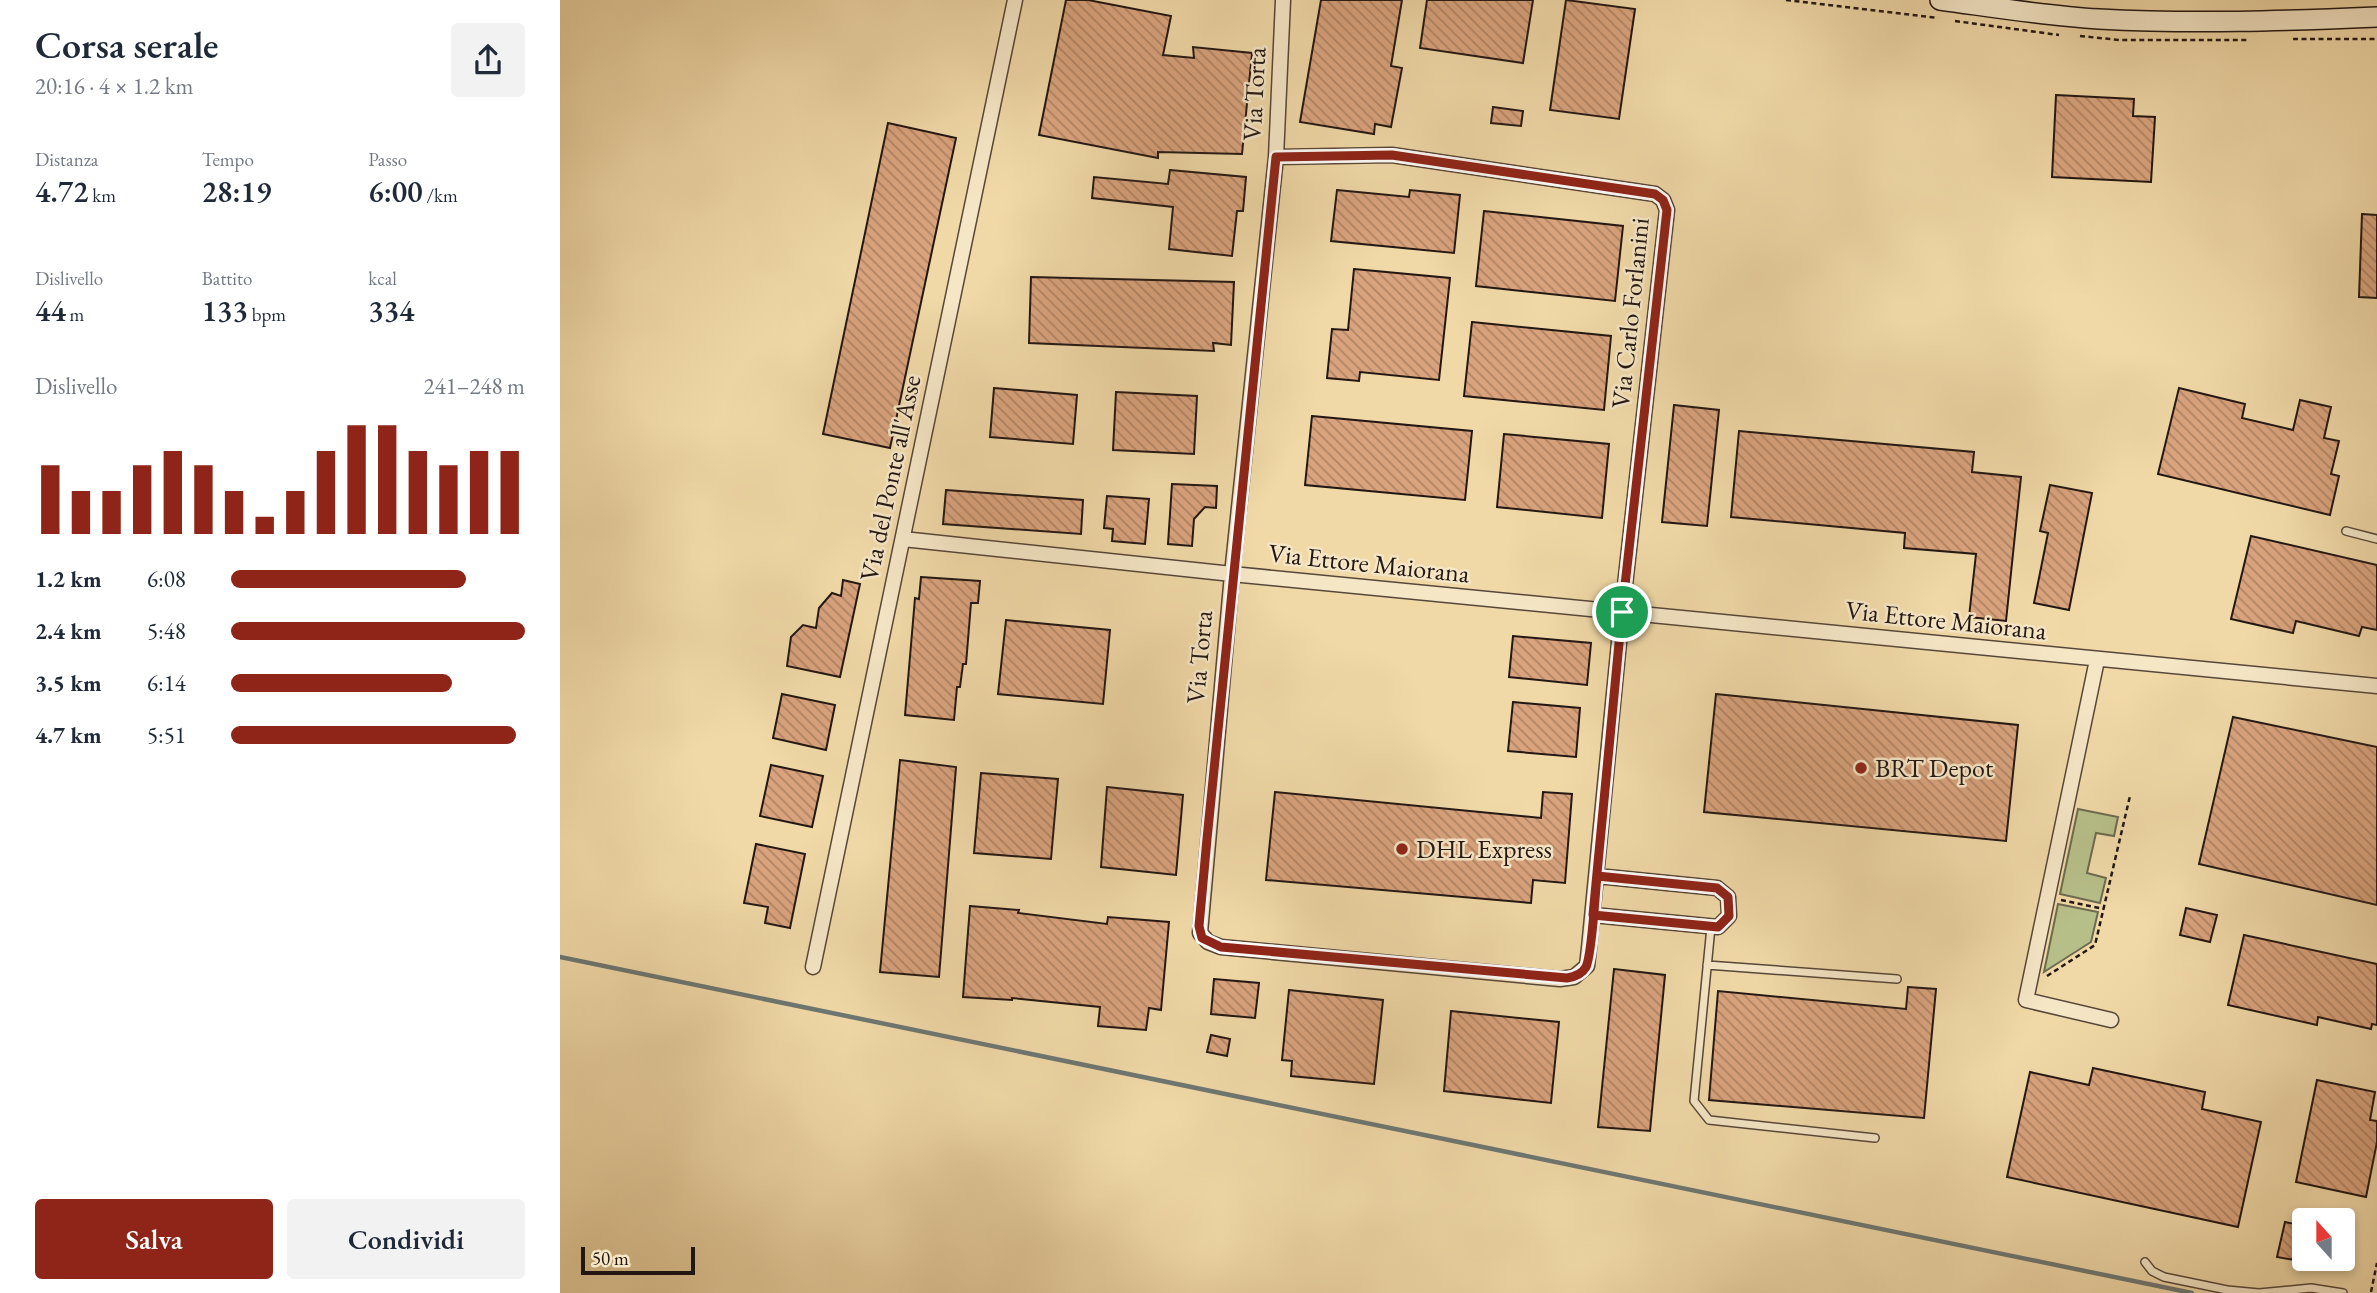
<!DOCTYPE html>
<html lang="it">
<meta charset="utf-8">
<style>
:root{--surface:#fff;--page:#f2f2f3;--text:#1f2937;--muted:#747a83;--accent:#8f2418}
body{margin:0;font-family:"EB Garamond",serif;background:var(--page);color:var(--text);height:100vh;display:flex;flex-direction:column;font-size:26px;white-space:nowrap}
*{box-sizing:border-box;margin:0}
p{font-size:23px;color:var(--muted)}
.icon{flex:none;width:38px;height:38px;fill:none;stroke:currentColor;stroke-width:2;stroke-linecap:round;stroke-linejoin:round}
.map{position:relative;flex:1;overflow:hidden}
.panel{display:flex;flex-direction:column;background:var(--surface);width:560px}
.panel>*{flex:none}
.needle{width:46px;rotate:339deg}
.controls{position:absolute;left:1732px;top:1208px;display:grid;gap:14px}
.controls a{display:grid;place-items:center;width:63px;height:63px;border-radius:7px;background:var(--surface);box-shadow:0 4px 10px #0003;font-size:35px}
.scale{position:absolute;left:21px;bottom:18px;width:114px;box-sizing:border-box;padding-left:7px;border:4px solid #231713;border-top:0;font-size:19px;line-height:24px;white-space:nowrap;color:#231713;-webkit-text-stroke:5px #f5e6c6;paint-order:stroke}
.pin{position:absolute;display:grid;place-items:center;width:60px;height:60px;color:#fff;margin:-30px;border:4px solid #fff;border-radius:50%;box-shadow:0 2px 7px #0007}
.round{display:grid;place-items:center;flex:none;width:74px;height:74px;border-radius:7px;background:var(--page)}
.headline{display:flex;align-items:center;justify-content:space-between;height:119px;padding:0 35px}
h1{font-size:38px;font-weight:600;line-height:52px}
.metrics{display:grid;grid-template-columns:repeat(3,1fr);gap:10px;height:119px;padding:7px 35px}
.metrics div{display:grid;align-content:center}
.metrics b{font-size:30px;font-weight:600}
.metrics small{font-size:19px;font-weight:400}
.metrics p{font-size:19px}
.chart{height:196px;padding:14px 35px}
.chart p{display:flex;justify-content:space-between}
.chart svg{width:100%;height:126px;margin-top:7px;stroke:var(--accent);stroke-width:6}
.cta{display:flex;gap:14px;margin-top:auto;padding:14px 35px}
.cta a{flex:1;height:80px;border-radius:7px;background:var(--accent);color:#fff;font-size:28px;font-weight:600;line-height:80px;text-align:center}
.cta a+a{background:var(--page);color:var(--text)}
ul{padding:0 35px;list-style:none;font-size:23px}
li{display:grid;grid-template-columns:112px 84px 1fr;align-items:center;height:52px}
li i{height:18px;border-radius:9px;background:var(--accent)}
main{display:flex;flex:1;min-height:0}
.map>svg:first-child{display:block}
.grass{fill:#b7bf89;stroke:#6d6b4e;stroke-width:2}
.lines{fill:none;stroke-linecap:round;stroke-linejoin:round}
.stream{stroke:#6d7772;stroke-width:4.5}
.building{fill:url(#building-back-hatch);stroke:#231713;stroke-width:2}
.lane-casing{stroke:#564738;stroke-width:10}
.street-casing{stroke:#564738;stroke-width:17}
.secondary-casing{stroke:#231713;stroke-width:22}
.path{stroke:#231713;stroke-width:2.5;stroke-dasharray:5 3.5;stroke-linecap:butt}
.lane{stroke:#f5e6c6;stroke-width:7}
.street{stroke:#f5e6c6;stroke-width:14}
.secondary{stroke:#f5e6c6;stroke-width:19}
.route-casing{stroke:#fff;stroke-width:14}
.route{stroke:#8f2418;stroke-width:9}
.poi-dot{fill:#8f2418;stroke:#f5e6c6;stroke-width:2.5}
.labels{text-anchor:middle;stroke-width:5;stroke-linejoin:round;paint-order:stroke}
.street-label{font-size:26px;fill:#231713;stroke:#f5e6c6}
.poi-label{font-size:26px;fill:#231713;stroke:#f5e6c6;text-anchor:start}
</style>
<main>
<section class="panel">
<div class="headline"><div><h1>Corsa serale</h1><p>20:16 · 4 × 1.2 km</p></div><a class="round"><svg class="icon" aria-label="share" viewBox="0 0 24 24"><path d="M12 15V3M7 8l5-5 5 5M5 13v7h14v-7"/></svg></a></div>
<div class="metrics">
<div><p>Distanza</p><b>4.72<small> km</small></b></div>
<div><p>Tempo</p><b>28:19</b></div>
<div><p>Passo</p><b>6:00<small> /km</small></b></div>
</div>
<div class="metrics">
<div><p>Dislivello</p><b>44<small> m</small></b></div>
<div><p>Battito</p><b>133<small> bpm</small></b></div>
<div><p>kcal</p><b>334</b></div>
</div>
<div class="chart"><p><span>Dislivello</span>241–248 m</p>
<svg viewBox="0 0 160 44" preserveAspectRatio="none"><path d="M5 44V20M15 44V29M25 44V29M35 44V20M45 44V15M55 44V20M65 44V29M75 44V38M85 44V29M95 44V15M105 44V6M115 44V6M125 44V15M135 44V20M145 44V15M155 44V15"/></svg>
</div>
<ul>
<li><b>1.2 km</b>6:08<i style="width:80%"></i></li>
<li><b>2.4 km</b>5:48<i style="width:100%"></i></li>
<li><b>3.5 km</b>6:14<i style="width:75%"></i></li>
<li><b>4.7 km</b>5:51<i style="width:97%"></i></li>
</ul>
<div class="cta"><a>Salva</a><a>Condividi</a></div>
</section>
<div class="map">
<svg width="1817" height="1293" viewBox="0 0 1817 1293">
<defs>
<pattern id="building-back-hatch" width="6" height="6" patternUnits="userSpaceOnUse" patternTransform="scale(1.75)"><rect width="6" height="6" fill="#d9a37d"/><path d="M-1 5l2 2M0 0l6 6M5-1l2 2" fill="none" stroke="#b08465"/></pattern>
</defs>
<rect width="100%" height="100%" fill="#f0d8a7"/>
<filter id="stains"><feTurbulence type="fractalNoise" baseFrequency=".00286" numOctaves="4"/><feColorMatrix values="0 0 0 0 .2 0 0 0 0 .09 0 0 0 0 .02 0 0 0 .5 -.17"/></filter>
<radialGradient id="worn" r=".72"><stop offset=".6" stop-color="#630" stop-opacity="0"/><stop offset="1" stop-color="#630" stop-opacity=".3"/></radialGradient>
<!-- grass -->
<path class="grass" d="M 1518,809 L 1558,817 L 1554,836 L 1536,833 L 1527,873 L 1546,878 L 1540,903 L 1500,894 Z
M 1498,904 L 1538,912 L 1531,942 L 1484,972 Z"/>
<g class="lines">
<!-- stream -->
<path class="stream" d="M 0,957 L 1632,1293"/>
</g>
<!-- building -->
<path class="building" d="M 506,0 L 528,0 L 611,16 L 603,55 L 634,58 L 633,47 L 692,53 L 682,154 L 598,152 L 598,158 L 479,135 Z
M 761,0 L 842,0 L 831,66 L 842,68 L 831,127 L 815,124 L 814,134 L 740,122 Z
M 867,0 L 973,0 L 963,63 L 860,48 Z
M 1006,0 L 1075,9 L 1059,119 L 990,110 Z
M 1496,95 L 1574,99 L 1573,116 L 1595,117 L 1591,182 L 1492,177 Z
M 933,107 L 963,111 L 961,126 L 931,123 Z
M 328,123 L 396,138 L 330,448 L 263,434 Z
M 610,170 L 686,177 L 683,211 L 677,211 L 672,256 L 609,249 L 613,207 L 532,198 L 534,177 L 608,184 Z
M 777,190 L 849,197 L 850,190 L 900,195 L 894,253 L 771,241 Z
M 924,211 L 1063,226 L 1055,301 L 916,286 Z
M 1802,214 L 1817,215 L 1817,298 L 1799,297 Z
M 794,269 L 890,278 L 879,380 L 800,372 L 799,381 L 767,378 L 772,329 L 788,330 Z
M 471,277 L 674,282 L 671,345 L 653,343 L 654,351 L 469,343 Z
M 912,322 L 1051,336 L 1044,410 L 904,396 Z
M 434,388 L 517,395 L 513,444 L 430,437 Z
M 1619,388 L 1685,404 L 1682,418 L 1733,430 L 1740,400 L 1771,407 L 1764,438 L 1779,441 L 1771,474 L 1779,476 L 1770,515 L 1598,474 Z
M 556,392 L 637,396 L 634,454 L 553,450 Z
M 1114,405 L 1159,410 L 1147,526 L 1102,522 Z
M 752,416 L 912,431 L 905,500 L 745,485 Z
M 1179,431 L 1414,452 L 1412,472 L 1461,477 L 1446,621 L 1409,617 L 1416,554 L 1344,548 L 1345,533 L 1171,517 Z
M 944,434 L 1049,444 L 1042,518 L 937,507 Z
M 612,484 L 657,486 L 656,508 L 645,507 L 634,519 L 632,546 L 608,544 Z
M 1490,485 L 1532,493 L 1509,610 L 1474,603 L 1488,533 L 1480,531 Z
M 386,490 L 523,500 L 521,534 L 383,524 Z
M 547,496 L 589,499 L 585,544 L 552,541 L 553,529 L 544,528 Z
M 1691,536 L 1817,565 L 1817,630 L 1802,627 L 1799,636 L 1736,621 L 1733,633 L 1671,619 Z
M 361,577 L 420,581 L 418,603 L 411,603 L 406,664 L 403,664 L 400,687 L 397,687 L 394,720 L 345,715 L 355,598 L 359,599 Z
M 283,580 L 300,584 L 280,677 L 227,666 L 231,637 L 243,625 L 256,628 L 259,608 L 272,593 L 281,596 Z
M 446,620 L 550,630 L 543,704 L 438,694 Z
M 953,636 L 1031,643 L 1027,685 L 949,677 Z
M 222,694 L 275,705 L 266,750 L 213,738 Z
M 1156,694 L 1458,725 L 1446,841 L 1144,812 Z
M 953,702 L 1020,708 L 1016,757 L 948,751 Z
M 1673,717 L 1817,747 L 1817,905 L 1639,864 Z
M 340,760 L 396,767 L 379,977 L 320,972 Z
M 211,765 L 263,776 L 252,827 L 200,816 Z
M 421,773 L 498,779 L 491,859 L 414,853 Z
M 547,787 L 623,795 L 616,875 L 541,867 Z
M 715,792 L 981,818 L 983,792 L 1012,794 L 1005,883 L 973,880 L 971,903 L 706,880 Z
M 196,844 L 245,854 L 230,928 L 205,923 L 208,907 L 184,903 Z
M 410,906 L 459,910 L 458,913 L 547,924 L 548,917 L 609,922 L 601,1010 L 589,1008 L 586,1030 L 538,1026 L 540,1007 L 452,998 L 452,1000 L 403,997 Z
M 1626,908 L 1657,915 L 1650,942 L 1620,935 Z
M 1684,935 L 1817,964 L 1817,1025 L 1812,1024 L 1811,1029 L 1758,1017 L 1757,1025 L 1668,1005 Z
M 1054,969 L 1105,975 L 1090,1131 L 1038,1127 Z
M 654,979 L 699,983 L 695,1018 L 651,1014 Z
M 1348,987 L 1376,989 L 1364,1118 L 1149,1100 L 1158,991 L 1346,1009 Z
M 729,990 L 823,1000 L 814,1084 L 731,1076 L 732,1061 L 722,1060 Z
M 891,1011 L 999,1022 L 991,1103 L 884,1091 Z
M 651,1035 L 670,1039 L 667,1056 L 647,1052 Z
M 1533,1068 L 1645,1092 L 1642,1109 L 1701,1122 L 1678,1227 L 1447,1177 L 1470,1072 L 1529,1085 Z
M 1757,1080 L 1815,1092 L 1810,1120 L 1817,1121 L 1817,1142 L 1806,1197 L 1736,1182 Z
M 1725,1222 L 1745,1226 L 1745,1262 L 1717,1257 Z"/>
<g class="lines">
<!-- lane casing -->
<g class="lane-casing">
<path id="lane" d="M 1786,531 L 1817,539
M 1151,927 L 1134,1101 L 1149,1120 L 1315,1138
M 1147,965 L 1337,979
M 1585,1262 L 1592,1271 L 1604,1277 L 1667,1290 L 1699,1293 L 1751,1288 L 1783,1293"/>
</g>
<!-- street casing -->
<g class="street-casing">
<path id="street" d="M 716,157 L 832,155 L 1095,194 L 1103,200 L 1107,210 L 1062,612 L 1029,948 L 1027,966 L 1014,977 L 1000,979 L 661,947 L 648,942 L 640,933 L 672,574 L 716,157 L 723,0
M 343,539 L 672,574 L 1817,686
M 1537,660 L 1466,1000 L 1551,1020
M 1033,915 L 1158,927 L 1169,916 L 1168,897 L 1157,888 L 1037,876
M 253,967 L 455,0"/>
</g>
<!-- secondary casing -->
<g class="secondary-casing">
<path id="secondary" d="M 1380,0 C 1432,7 1486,16 1539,19 C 1632,24 1724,21 1817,17"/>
</g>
<!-- path -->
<path class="path" d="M 1226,0 L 1378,18
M 1395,21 L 1499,35
M 1520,36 L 1559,40 L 1688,40
M 1733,39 L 1817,39
M 1501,900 L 1544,909
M 1487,976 L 1535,945 L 1570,796
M 1811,1292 L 1817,1263"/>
<!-- lane -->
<use href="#lane" class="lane"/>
<!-- street -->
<use href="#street" class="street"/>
<!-- secondary -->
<use href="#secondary" class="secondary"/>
</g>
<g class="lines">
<!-- route casing -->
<g class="route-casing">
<path id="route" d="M 1062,612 L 1033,915 L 1158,927 L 1169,916 L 1168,897 L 1157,888 L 1037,876 C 1035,894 1032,955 1026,967 C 1022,974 1014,977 1007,978 L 661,947 L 642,938 L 639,926 L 647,839 L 716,157 L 832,155 L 1095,194 L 1103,200 L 1107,210 L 1062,612"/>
</g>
<!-- route -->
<use href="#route" class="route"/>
</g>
<!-- markers -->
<g class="poi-dot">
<circle cx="1301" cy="768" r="7"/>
<circle cx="842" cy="849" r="7"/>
</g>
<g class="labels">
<!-- street labels -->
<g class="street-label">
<text transform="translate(694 94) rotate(-87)" y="9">Via Torta</text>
<text transform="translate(1070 313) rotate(-84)" y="9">Via Carlo Forlanini</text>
<text transform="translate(330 478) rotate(-78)" y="9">Via del Ponte all'Asse</text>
<text transform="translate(809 563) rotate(6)" y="9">Via Ettore Maiorana</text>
<text transform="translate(1386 620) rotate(6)" y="9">Via Ettore Maiorana</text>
<text transform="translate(639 657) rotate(-85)" y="9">Via Torta</text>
</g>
<!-- poi labels -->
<g class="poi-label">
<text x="1315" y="777">BRT Depot</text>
<text x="856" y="858">DHL Express</text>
</g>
</g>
<rect width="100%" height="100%" filter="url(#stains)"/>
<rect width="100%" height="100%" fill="url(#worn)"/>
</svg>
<div class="controls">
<a><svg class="needle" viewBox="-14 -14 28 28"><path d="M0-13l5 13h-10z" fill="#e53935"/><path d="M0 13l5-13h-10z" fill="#747a83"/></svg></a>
</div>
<div class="scale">50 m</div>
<div class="pin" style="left:1062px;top:612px;background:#1e9e55"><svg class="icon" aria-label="arrive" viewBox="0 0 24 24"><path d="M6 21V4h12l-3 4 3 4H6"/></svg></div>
</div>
</main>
